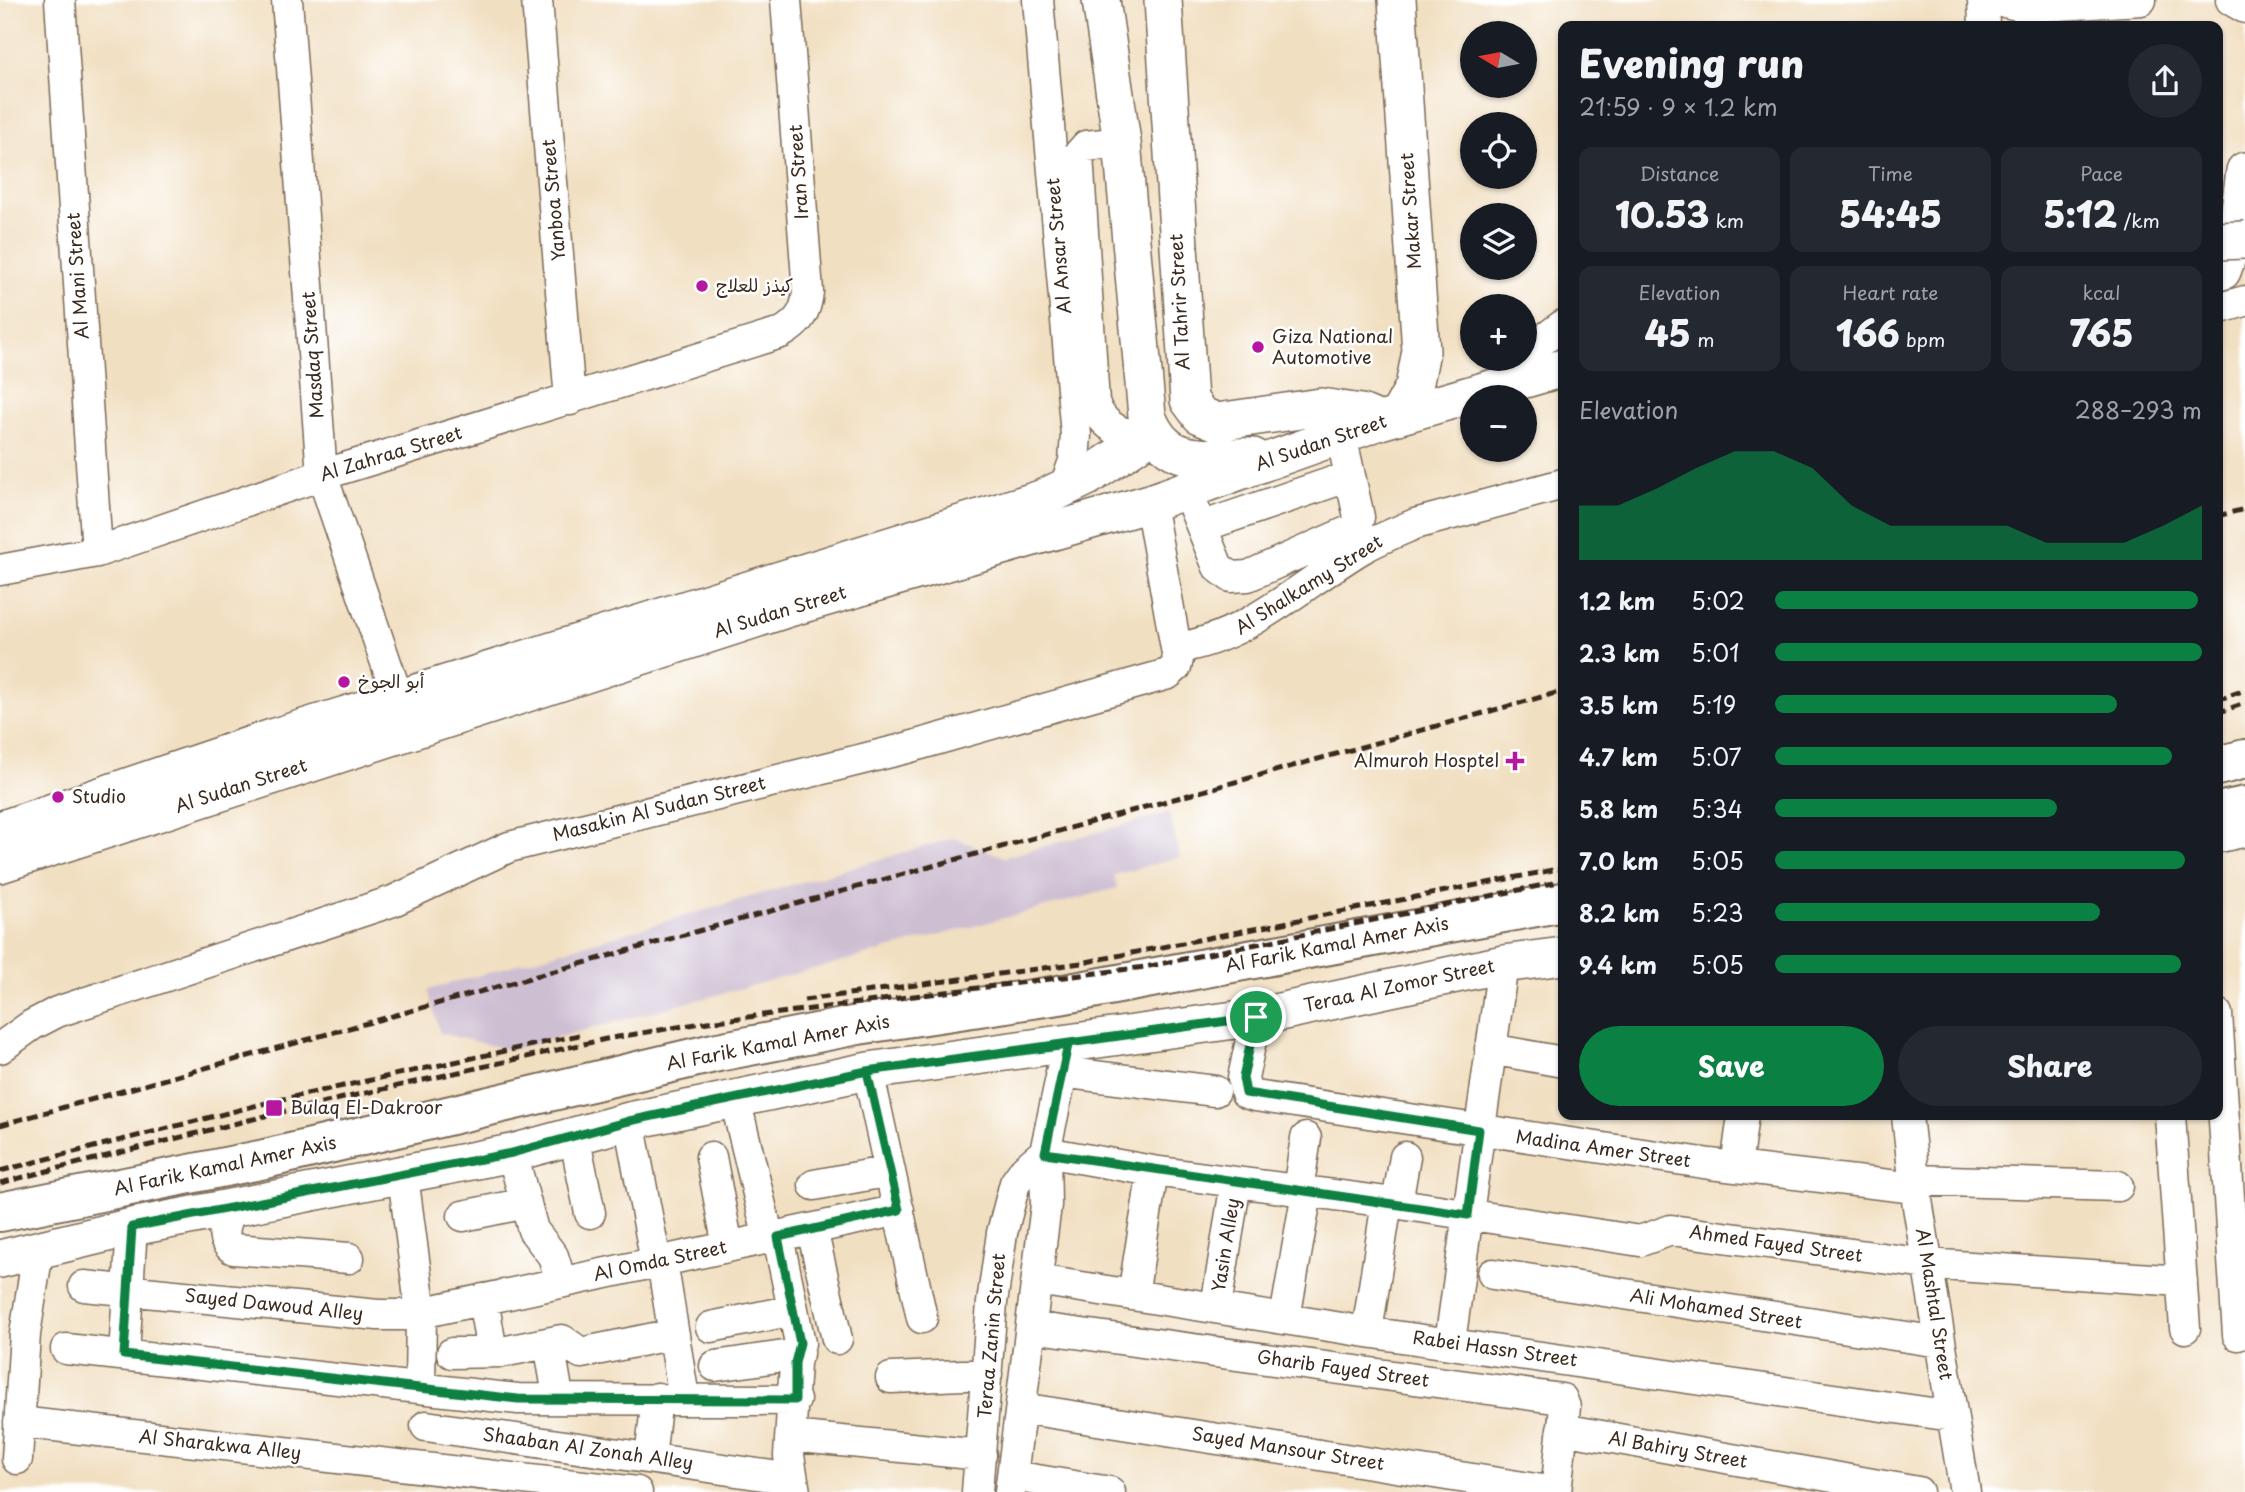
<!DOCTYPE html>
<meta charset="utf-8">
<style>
:root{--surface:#171b24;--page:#242831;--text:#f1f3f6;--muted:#9ea1a6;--accent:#0b8043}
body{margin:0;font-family:"Playpen Sans","Playpen Sans Arabic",sans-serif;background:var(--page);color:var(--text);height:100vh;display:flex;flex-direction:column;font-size:26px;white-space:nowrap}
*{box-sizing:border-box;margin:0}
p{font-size:23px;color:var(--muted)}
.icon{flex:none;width:38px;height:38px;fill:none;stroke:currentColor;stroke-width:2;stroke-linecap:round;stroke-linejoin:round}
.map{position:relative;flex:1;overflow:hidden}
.sheet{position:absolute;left:1558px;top:21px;width:665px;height:1099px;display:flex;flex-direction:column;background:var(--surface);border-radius:14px;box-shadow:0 2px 5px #0004}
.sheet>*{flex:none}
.needle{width:46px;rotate:280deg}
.tools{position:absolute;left:1460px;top:21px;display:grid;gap:14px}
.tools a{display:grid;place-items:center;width:77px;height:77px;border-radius:50%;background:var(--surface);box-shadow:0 2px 5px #0004;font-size:35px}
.pin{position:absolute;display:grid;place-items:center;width:60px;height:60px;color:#fff;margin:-30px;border:4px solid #fff;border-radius:50%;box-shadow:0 2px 7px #0007}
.round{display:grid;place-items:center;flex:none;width:74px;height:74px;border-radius:37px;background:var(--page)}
.summary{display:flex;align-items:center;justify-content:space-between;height:119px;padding:0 21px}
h1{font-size:38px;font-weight:800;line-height:52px}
.metrics{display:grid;grid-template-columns:repeat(3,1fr);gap:10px;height:119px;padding:7px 21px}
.metrics div{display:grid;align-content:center;border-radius:14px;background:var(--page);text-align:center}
.metrics b{font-size:35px;font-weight:800}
.metrics small{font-size:19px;font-weight:400}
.metrics p{font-size:19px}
.chart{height:196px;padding:14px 21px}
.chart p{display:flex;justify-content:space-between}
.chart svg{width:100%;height:126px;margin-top:7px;fill:var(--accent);opacity:.7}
.primary-button{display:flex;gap:14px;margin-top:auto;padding:14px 21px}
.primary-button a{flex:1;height:80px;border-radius:42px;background:var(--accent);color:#fff;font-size:28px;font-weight:800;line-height:80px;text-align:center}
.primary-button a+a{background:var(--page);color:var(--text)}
ul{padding:0 21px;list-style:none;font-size:23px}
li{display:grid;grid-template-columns:112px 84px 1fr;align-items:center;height:52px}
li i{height:18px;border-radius:9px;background:var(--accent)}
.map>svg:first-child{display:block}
.railway{fill:#cdbed2}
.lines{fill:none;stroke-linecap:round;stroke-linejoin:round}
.minor-casing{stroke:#7b6957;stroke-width:33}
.major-casing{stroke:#7b6957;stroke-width:40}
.highway-casing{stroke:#7b6957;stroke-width:42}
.minor{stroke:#fff;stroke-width:30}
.major{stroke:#fff;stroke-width:37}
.highway{stroke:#fff;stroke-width:38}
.rail{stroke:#3b2a1e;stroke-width:5;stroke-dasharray:10 5;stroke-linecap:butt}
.major-bridge-casing{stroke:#7b6957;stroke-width:40;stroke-linecap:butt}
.major-bridge{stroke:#fff;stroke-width:37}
.route-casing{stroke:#fff;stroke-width:14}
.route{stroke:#0b8043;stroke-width:9}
.poi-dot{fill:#b5179e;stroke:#fff;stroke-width:2.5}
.labels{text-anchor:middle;stroke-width:5;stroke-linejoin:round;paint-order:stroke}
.street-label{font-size:18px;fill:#3b2a1e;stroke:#fff}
.poi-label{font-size:18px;fill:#3b2a1e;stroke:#fff;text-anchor:start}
</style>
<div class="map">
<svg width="2245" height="1492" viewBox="0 0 2245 1492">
<rect width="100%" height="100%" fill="#fff"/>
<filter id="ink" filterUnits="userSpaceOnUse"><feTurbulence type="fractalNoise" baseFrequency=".0143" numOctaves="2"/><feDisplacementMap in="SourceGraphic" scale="14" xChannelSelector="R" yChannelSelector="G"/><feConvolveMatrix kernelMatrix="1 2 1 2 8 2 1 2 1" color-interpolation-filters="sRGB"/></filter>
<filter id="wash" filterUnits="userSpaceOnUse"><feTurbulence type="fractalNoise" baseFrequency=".00686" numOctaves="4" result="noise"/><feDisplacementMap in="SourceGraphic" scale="28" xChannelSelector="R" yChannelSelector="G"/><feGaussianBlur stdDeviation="1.57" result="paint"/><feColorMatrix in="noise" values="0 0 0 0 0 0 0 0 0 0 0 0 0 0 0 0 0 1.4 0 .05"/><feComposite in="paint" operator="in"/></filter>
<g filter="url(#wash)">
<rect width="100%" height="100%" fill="#f1dfc1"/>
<!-- railway -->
<path class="railway" d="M 1169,813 L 1180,857 L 1114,875 L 1117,888 L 510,1050 L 440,1033 L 428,990 L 954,838 L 1004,857 Z"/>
</g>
<g filter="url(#ink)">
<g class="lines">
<!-- minor casing -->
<g class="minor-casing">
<path id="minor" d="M 60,0 L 97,552
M 287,0 L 322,475 L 398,698
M 537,0 L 570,400
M 1038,0 L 1076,435 L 1074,461 L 1064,489
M 1983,0 L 1984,26
M 1996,0 L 2027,7 L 2141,0
M 2231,0 L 2245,8
M 1122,142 L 1086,146 L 1078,155 L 1094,402 C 1103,429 1127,439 1153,433
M 2217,309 L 2245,301
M 1524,354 L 1563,325
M 1187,491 L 1218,567 L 1231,577 L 1248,576 L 1356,528 L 1359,517 L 1341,435
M 1204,526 L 1350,476
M 0,570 L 97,552 L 322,475 L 781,333 C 799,323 806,312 808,292 L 786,0
M 1177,648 C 1247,638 1301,585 1361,549 C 1378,539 1397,532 1415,524 L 1563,484
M 2217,1014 L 2238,1335
M 1256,1017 L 1243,1078 L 1246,1093 L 1255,1096 L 1710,1164 L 1915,1188
M 0,1048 L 32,1025 L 57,1012 L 393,901 L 509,847 L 903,749 L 1168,674 L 1176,667 L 1178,659 L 1150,503
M 1490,1049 L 1563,1062
M 868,1071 L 922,1318
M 1061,1072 L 1215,1091
M 735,1099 L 769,1239
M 1907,1115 L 1915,1188 L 1965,1492
M 2170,1115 L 2185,1328
M 629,1121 L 656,1262
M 574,1135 L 590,1213
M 1045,1152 L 1153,1171 L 1387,1202 L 1640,1241 L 1671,1230 L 1927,1264 L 2182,1281
M 512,1153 L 533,1230 L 553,1256 L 561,1282
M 711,1157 L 728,1247
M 1736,1167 L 1743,1115
M 403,1176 L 421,1313 L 420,1388
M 1914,1180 L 2118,1186
M 814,1185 L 890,1171
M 1298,1190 L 1306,1138
M 1397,1203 L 1405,1157
M 231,1208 C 226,1224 218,1238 233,1249 L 349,1258
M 463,1216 L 526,1203
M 812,1229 L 837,1339
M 778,1237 L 800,1343 L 795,1363 L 789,1456 L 795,1492
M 662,1261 L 684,1398
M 1493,1274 L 1940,1342
M 1037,1280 L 1367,1332 L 1952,1416
M 84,1286 L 378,1315 L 411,1315 L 899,1210
M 1133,1295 L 1153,1171
M 483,1299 L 492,1352
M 1216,1307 L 1236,1182
M 1285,1318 L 1307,1192
M 711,1327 L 793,1310
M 1031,1327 L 1562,1399 L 1565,1407 L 1556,1492
M 1367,1332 L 1387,1202
M 1450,1342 L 1503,964
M 549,1343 L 556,1384
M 66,1349 L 518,1399 L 795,1400
M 452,1353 L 502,1352 L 562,1340 L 581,1353 L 674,1334
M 124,1355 L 132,1227
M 715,1366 L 798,1354
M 891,1378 L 987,1374
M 1021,1408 L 1555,1492
M 19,1422 L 637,1492
M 426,1426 L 792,1479
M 1562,1429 L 1918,1492
M 791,1436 L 981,1455
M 650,1458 L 657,1398
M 17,1459 L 25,1334 L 38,1251
M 1013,1476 L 1110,1492
M 977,1492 L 992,1303 L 1002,1233 L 1015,1183 L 1025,1169 L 1045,1152
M 1010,1492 L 1046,1205 L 1045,1152 L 1068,1045"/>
</g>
<!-- major casing -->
<g class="major-casing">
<path id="major" d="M 1101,0 L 1122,142 L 1147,416 C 1167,470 1207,455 1253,457
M 1163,0 L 1189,400 L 1200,415 L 1217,422 L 1321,407 L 1361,413 L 1380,421
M 1397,0 L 1421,351 L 1414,387 L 1398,416
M 2222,271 L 2237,231 L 2245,171
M 0,830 L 275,737 L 1041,499 L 1087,477 L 1153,433
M 2217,834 L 2245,828
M 0,864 L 789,608 L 1150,503 L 1380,421 L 1563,368
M 0,1259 L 132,1227 L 512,1153 L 629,1121 L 868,1071 L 1256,1017 L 1503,964 L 1563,956"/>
</g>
<!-- highway casing -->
<g class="highway-casing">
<path id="highway" d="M 2217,766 L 2245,759
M 2217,812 L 2245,806
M 0,1212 L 265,1159 L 718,1052 L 858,1025 L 1059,995 L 1563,902"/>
</g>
<!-- minor -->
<use href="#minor" class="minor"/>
<!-- major -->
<use href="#major" class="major"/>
<!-- highway -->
<use href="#highway" class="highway"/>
<!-- rail -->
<path class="rail" d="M 2217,516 L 2245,509
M 2217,700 L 2245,690
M 2217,713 L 2245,703
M 804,1000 L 1081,963 L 1563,868
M 0,1125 L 1563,691
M 0,1171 L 274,1101 L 579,1035
M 0,1183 L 277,1113 L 606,1039 L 708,1022 L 1145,967 L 1563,881"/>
<!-- major-bridge casing -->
<g class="major-bridge-casing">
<path id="major-bridge" d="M 2217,241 L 2245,240"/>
</g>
<!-- major-bridge -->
<use href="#major-bridge" class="major-bridge"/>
</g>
</g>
<g class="lines" filter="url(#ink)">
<!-- route casing -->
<g class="route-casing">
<path id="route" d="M 1256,1017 L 867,1071 L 629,1121 L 512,1153 L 132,1227 L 124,1355 L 518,1399 L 795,1400 L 795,1363 L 800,1343 L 778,1237 L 899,1210 L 867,1071 L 1068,1045 L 1045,1153 L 1468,1215 L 1479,1130 L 1246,1093 L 1243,1078 L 1256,1017"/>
</g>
<!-- route -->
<use href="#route" class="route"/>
</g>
<!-- markers -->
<g class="poi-dot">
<circle cx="702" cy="286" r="7"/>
<circle cx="1258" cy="347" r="7"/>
<circle cx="344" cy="682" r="7"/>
<path d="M1511.5 750.5h7v7h7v7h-7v7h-7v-7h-7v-7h7z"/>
<circle cx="58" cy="797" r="7"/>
<rect x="265" y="1099" width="18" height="18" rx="3.5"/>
</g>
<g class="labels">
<!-- street labels -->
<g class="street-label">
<text transform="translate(799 172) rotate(-94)" y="6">Iran Street</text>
<text transform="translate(554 200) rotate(-95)" y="6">Yanboa Street</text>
<text transform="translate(1411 211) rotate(-94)" y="6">Makar Street</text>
<text transform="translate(1059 246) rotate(-95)" y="6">Al Ansar Street</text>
<text transform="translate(78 276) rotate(-94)" y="6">Al Mani Street</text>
<text transform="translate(1180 302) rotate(-93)" y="6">Al Tahrir Street</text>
<text transform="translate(313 355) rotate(-94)" y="6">Masdaq Street</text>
<text transform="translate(1321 443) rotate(-19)" y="6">Al Sudan Street</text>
<text transform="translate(391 454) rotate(-17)" y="6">Al Zahraa Street</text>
<text transform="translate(1309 585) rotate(-32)" y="6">Al Shalkamy Street</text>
<text transform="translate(780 612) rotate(-17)" y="6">Al Sudan Street</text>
<text transform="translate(241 786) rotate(-18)" y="6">Al Sudan Street</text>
<text transform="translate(659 809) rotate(-14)" y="6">Masakin Al Sudan Street</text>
<text transform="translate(1337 945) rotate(-11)" y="6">Al Farik Kamal Amer Axis</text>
<text transform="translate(1399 986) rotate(-12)" y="6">Teraa Al Zomor Street</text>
<text transform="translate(778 1043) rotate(-11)" y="6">Al Farik Kamal Amer Axis</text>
<text transform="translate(1603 1149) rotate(8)" y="6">Madina Amer Street</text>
<text transform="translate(225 1166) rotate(-12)" y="6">Al Farik Kamal Amer Axis</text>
<text transform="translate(1776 1244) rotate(8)" y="6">Ahmed Fayed Street</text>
<text transform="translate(1226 1245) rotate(-81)" y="6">Yasin Alley</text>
<text transform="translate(660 1261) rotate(-12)" y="6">Al Omda Street</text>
<text transform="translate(1934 1304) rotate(81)" y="6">Al Mashtal Street</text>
<text transform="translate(274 1305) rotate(6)" y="6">Sayed Dawoud Alley</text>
<text transform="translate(1716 1309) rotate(9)" y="6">Ali Mohamed Street</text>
<text transform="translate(992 1336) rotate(-85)" y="6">Teraa Zanin Street</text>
<text transform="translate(1495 1349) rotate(8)" y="6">Rabei Hassn Street</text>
<text transform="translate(1343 1369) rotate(8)" y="6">Gharib Fayed Street</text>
<text transform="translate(220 1445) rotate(6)" y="6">Al Sharakwa Alley</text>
<text transform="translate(588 1449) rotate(8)" y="6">Shaaban Al Zonah Alley</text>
<text transform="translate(1288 1449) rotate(9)" y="6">Sayed Mansour Street</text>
<text transform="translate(1678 1450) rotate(10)" y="6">Al Bahiry Street</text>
</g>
<!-- poi labels -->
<g class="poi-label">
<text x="716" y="292">كيذز للعلاج</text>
<text x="1272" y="343">Giza National<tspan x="1272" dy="21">Automotive</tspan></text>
<text x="358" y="688">أبو الجوخ</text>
<text x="1499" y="767" text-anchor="end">Almuroh Hosptel</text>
<text x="72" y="803">Studio</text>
<text x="290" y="1114">Bulaq El-Dakroor</text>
</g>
</g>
</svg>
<div class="tools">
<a><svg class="needle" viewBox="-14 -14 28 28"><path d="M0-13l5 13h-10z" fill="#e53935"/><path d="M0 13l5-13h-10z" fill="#9ea1a6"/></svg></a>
<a><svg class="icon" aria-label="locate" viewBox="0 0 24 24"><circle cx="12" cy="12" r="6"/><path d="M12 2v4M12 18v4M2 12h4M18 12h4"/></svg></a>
<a><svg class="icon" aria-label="layers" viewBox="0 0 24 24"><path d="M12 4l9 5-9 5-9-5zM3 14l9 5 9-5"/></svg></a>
<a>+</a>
<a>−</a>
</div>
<div class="pin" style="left:1256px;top:1017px;background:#1e9e55"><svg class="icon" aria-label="arrive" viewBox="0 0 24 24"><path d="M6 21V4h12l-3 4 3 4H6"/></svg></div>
<section class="sheet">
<div class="summary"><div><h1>Evening run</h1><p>21:59 · 9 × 1.2 km</p></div><a class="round"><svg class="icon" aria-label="share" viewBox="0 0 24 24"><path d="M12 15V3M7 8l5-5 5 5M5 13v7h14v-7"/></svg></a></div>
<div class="metrics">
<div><p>Distance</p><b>10.53<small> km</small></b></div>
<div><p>Time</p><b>54:45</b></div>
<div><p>Pace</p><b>5:12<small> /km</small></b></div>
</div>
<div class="metrics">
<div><p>Elevation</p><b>45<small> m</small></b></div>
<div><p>Heart rate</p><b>166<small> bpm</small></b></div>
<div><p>kcal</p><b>765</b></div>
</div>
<div class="chart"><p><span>Elevation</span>288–293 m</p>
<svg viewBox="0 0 160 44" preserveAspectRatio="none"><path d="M0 44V25L10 25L20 19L30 12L40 6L50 6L60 12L70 25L80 32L90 32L100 32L110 32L120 38L130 38L140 38L150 32L160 25V44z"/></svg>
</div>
<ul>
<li><b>1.2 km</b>5:02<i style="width:99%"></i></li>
<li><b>2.3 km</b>5:01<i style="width:100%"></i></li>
<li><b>3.5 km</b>5:19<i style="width:80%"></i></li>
<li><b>4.7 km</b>5:07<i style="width:93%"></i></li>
<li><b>5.8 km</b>5:34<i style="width:66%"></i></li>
<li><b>7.0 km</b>5:05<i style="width:96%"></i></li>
<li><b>8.2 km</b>5:23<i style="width:76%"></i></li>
<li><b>9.4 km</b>5:05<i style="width:95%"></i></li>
</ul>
<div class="primary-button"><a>Save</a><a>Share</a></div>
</section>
</div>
